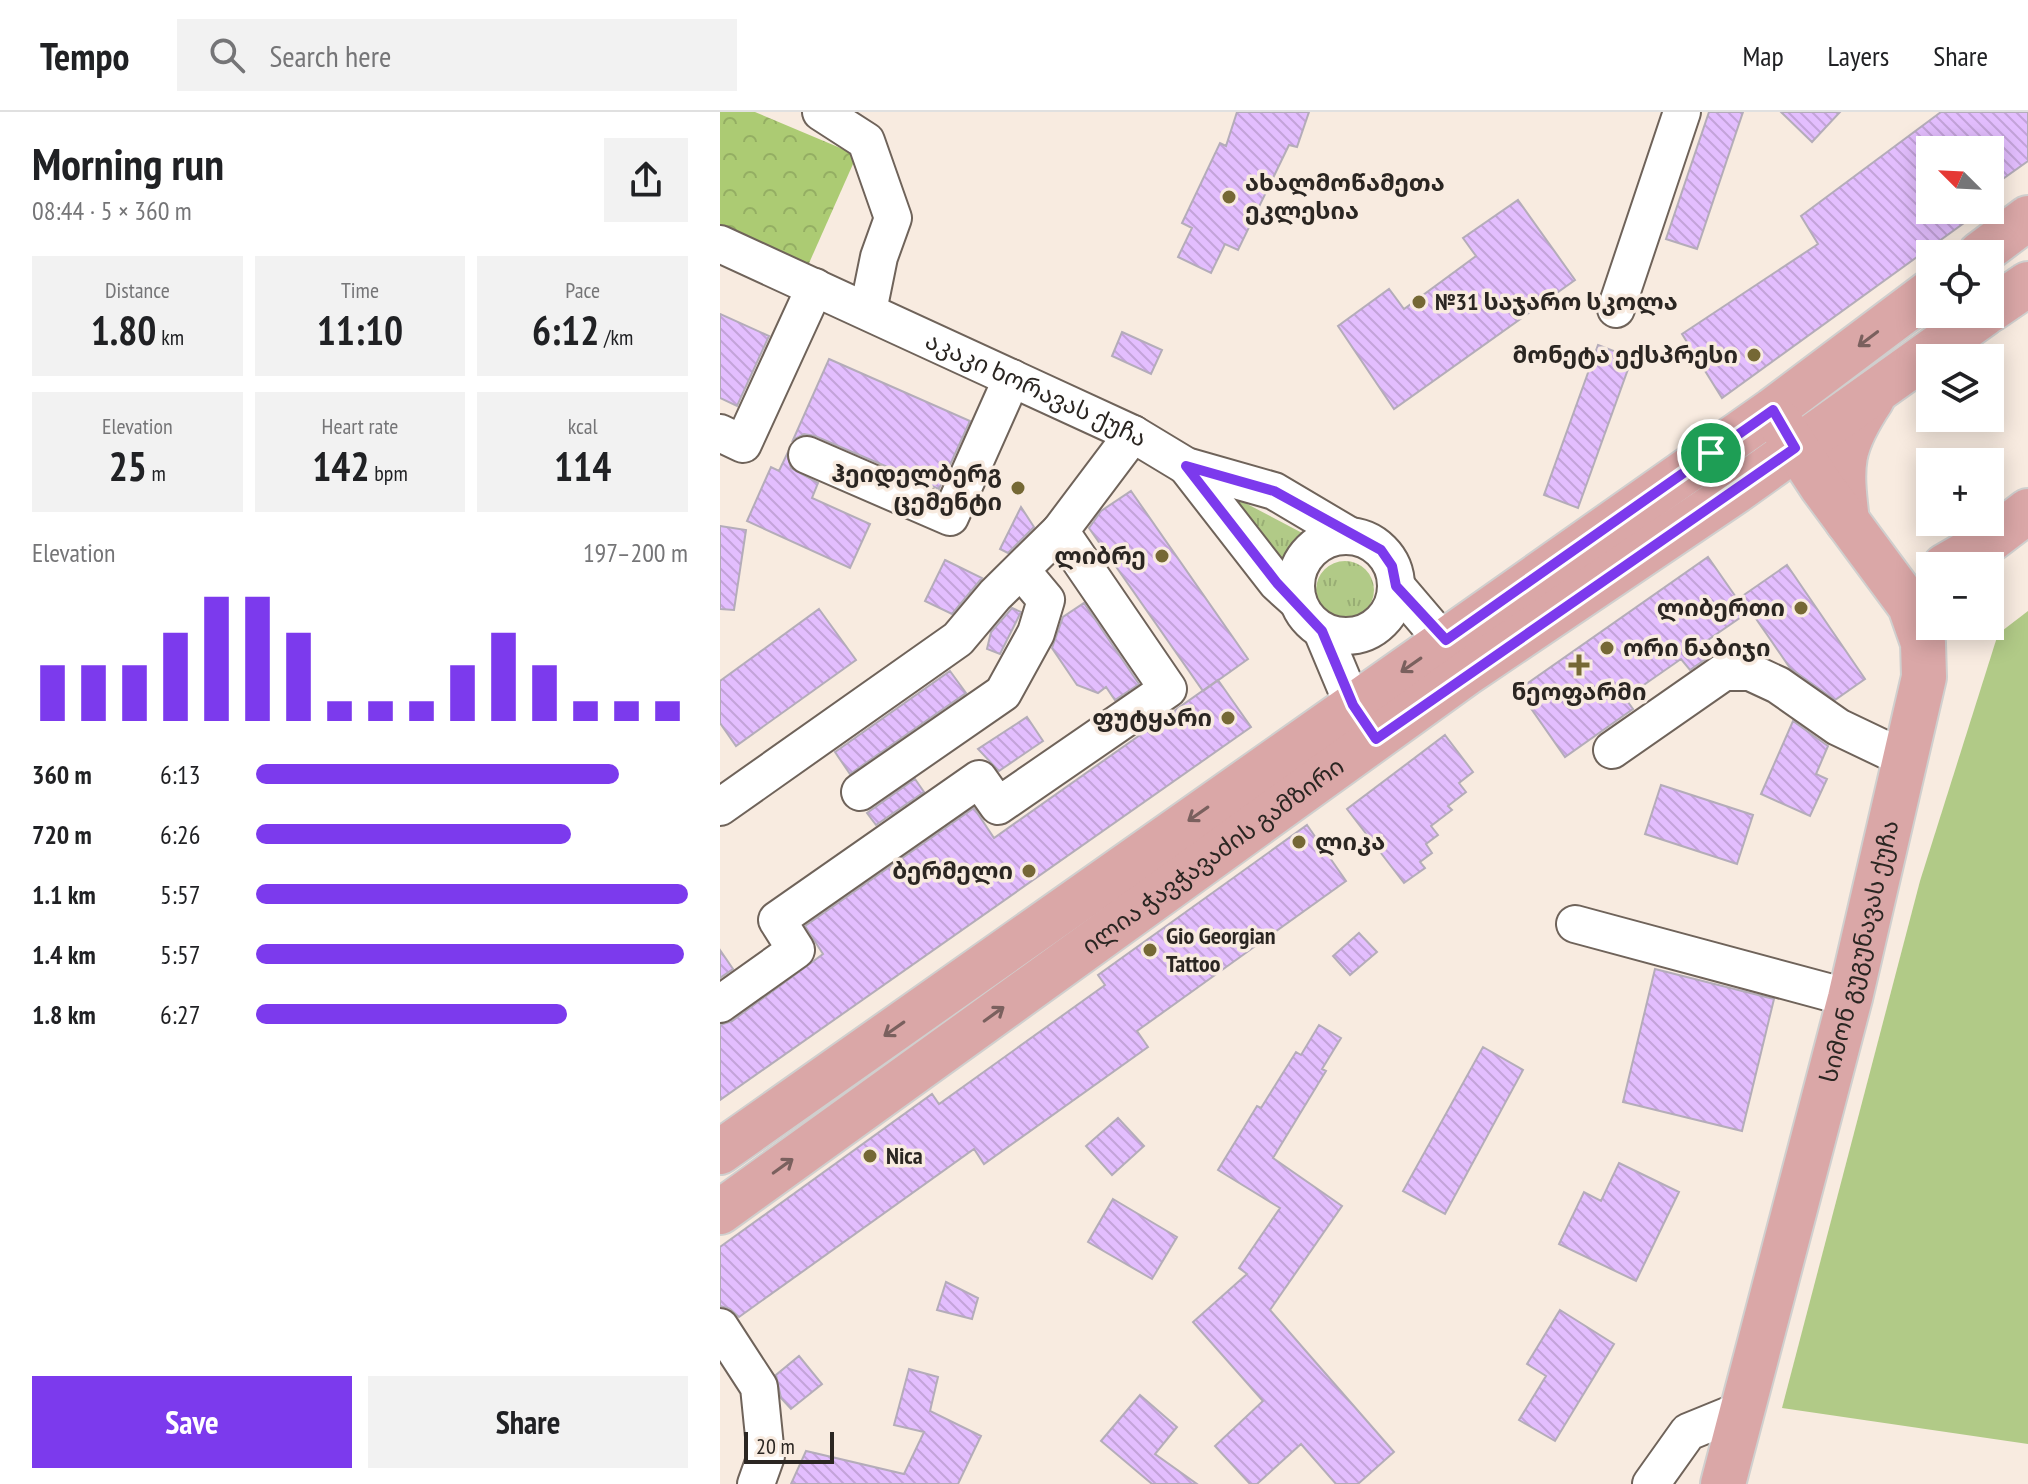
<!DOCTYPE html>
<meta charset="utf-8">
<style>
:root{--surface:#fff;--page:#f2f2f2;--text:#202124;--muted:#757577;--line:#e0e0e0;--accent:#7c3aed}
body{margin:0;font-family:"PT Sans Narrow","Noto Sans Georgian",sans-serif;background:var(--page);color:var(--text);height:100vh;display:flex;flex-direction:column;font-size:30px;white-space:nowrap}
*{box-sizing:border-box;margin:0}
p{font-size:26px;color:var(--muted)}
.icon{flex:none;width:44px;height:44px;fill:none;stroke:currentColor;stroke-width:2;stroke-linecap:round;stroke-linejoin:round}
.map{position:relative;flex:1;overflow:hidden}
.details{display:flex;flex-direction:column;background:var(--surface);width:720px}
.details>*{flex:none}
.needle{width:52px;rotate:294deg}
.fabs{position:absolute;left:1196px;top:24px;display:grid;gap:16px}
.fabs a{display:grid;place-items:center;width:88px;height:88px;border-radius:0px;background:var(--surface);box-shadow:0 4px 20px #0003;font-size:40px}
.scale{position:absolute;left:24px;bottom:20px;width:90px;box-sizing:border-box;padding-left:8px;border:4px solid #2b2622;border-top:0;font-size:22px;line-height:28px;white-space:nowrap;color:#2b2622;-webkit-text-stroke:6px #f8ebe0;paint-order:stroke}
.pin{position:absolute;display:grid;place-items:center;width:68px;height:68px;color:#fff;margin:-34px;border:4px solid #fff;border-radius:50%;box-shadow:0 2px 8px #0007}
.round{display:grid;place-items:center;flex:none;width:84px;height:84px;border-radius:0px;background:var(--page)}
.headline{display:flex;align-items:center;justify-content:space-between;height:136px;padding:0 32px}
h1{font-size:44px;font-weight:700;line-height:60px}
.figures{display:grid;grid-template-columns:repeat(3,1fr);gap:12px;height:136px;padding:8px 32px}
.figures div{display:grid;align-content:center;border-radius:0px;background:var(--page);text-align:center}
.figures b{font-size:40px;font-weight:700}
.figures small{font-size:22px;font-weight:400}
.figures p{font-size:22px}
.chart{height:224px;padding:16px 32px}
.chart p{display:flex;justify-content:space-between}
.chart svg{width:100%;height:144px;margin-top:8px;stroke:var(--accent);stroke-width:6}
.button{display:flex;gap:16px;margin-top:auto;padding:16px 32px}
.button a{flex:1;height:92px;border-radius:0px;background:var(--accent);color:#fff;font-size:32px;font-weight:700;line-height:92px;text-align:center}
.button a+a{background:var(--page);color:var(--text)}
ul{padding:0 32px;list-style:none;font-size:26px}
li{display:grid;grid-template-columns:128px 96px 1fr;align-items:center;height:60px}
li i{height:20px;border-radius:10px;background:var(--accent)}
header{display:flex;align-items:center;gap:48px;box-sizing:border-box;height:112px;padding:0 40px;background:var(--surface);border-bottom:2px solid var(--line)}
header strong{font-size:38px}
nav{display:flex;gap:44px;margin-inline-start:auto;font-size:28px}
.search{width:560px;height:72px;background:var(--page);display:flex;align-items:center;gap:20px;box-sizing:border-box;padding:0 28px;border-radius:0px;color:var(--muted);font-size:30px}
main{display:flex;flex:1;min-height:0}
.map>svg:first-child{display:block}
.grass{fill:url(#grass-tufts)}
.forest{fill:url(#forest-crowns)}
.park{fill:#b1ca87}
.building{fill:url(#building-back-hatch);stroke:#b4acb9;stroke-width:2}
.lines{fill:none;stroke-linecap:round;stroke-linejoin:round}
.minor-casing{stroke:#6f635a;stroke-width:40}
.major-casing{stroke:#d0cfce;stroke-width:48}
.minor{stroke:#fff;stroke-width:36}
.major{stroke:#daa7a7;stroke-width:44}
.oneway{stroke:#7a605e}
.route-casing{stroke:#fff;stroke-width:16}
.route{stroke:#7c3aed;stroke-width:10}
.poi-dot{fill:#756835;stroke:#f8ebe0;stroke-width:3}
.labels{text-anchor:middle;stroke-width:7;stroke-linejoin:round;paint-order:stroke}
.poi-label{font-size:24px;font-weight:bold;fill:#2b2622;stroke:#f8ebe0;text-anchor:start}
.street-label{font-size:24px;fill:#2b2622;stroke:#f8ebe0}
</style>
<header>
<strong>Tempo</strong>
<div class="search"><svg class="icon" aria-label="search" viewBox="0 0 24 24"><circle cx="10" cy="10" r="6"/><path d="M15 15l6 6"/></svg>Search here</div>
<nav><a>Map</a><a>Layers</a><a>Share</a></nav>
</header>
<main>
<section class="details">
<div class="headline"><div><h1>Morning run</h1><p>08:44 · 5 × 360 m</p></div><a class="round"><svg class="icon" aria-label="share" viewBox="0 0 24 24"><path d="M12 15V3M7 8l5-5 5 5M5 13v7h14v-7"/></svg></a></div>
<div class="figures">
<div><p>Distance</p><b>1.80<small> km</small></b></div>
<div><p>Time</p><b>11:10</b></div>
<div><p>Pace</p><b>6:12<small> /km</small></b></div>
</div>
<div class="figures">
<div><p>Elevation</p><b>25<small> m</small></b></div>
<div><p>Heart rate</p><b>142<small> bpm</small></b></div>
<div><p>kcal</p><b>114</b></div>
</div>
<div class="chart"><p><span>Elevation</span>197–200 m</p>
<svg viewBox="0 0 160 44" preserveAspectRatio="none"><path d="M5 44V27M15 44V27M25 44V27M35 44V17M45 44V6M55 44V6M65 44V17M75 44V38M85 44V38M95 44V38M105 44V27M115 44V17M125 44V27M135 44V38M145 44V38M155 44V38"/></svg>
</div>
<ul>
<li><b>360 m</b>6:13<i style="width:84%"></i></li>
<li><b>720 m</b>6:26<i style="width:73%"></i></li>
<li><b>1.1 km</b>5:57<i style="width:100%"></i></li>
<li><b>1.4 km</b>5:57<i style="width:99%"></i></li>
<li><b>1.8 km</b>6:27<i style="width:72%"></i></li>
</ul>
<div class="button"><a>Save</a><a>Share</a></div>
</section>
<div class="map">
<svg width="1308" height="1372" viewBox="0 0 1308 1372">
<defs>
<pattern id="grass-tufts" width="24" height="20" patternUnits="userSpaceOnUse" patternTransform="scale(2)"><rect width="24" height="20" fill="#b1ca87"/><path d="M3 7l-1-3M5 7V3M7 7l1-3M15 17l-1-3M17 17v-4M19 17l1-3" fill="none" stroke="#98ad74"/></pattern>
<pattern id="forest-crowns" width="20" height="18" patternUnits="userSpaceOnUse" patternTransform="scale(2)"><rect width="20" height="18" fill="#accb73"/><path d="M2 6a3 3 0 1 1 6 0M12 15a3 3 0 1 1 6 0" fill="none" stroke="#94ae63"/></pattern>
<pattern id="building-back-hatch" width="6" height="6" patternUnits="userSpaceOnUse" patternTransform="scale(2)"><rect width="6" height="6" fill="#e3befe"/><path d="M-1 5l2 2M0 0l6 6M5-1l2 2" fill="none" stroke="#c3a3d9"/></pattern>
</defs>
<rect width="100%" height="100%" fill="#f8ebe0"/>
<!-- grass -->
<path class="grass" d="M 512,384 L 586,423 L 569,439 L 565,450 Z
M596 478a29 29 0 1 1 58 0a29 29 0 1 1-58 0Z"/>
<!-- forest -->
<path class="forest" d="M 0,0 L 35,0 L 137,43 L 86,158 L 0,124 Z"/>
<!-- park -->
<path class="park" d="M 1308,499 L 1308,1332 L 1062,1296 L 1200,769 L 1278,522 Z"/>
<!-- building -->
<path class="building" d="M 517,0 L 589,0 L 577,35 L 569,33 L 518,138 L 505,132 L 491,161 L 458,145 L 472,116 L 462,111 L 500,31 L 506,34 Z
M 989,0 L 1023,0 L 977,137 L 946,127 Z
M 1061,0 L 1120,0 L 1092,30 Z
M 1221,0 L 1308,0 L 1308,49 L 1270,76 L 1270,38 L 1210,38 L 1210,98 L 1262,98 L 1002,286 L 962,222 L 1098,132 L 1081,104 Z
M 798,88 L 855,168 L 674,297 L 618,214 L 669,177 L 684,197 L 756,144 L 743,126 Z
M 0,202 L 49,224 L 17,294 L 0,286 Z
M 402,220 L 442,238 L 431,262 L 392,244 Z
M 878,233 L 912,246 L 858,396 L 824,383 Z
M 109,247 L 250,309 L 219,377 L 95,324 L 84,322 L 73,328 Z
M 67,342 L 71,356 L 98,371 L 92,386 L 150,412 L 130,456 L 27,409 L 51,355 L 59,359 Z
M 411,379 L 528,547 L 483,579 L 369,416 L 381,399 Z
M 301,395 L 314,415 L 288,441 L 280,437 Z
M 0,414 L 26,418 L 14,498 L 0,497 Z
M 988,445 L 1027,501 L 985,530 L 993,542 L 970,558 L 961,547 L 905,586 L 913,597 L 845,645 L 798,578 Z
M 225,448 L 262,466 L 232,502 L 205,489 Z
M 1067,453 L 1145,567 L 1115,588 L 1070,556 L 1021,485 Z
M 364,491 L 419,572 L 395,588 L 386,575 L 378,581 L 357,573 L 332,536 L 343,505 Z
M 292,496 L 301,500 L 280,542 L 267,537 L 271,520 Z
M 99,497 L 136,548 L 16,634 L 0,611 L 0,569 Z
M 230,559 L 246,581 L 130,662 L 115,640 Z
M 498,568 L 531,615 L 0,988 L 0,913 L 12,909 L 103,842 L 85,814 L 254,696 L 274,726 Z
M 307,605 L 323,629 L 279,659 L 258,637 Z
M 1073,609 L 1108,634 L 1096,662 L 1107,667 L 1090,704 L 1041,682 Z
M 725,623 L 753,660 L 739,671 L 746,680 L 728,694 L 732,698 L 711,714 L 718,723 L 706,732 L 712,741 L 700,750 L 705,756 L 684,771 L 627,697 Z
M 195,667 L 204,680 L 156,713 L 147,701 Z
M 941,673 L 1033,703 L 1017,752 L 925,722 Z
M 587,713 L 626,769 L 417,919 L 428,935 L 264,1052 L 254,1037 L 19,1205 L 10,1197 L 0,1194 L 0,1135 L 212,982 L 219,992 L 385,873 L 378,863 Z
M 639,821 L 657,840 L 630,863 L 613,844 Z
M 0,838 L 13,857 L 0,866 Z
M 935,857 L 1054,887 L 1022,1019 L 903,990 Z
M 599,913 L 621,926 L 602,957 L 606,959 L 553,1046 L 622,1094 L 550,1198 L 674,1340 L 638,1372 L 616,1372 L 581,1332 L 537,1372 L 530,1372 L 495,1334 L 543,1289 L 473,1210 L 527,1162 L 519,1156 L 560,1096 L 498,1058 L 537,994 L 541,996 L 576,940 L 581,943 Z
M 763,935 L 803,958 L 725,1102 L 683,1079 Z
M 398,1006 L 424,1034 L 392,1063 L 366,1034 Z
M 899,1051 L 959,1080 L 916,1169 L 839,1132 L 864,1080 L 881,1089 Z
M 393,1087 L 457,1125 L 432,1167 L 368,1130 Z
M 226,1170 L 258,1186 L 252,1207 L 217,1198 Z
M 840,1198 L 894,1232 L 835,1329 L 799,1308 L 826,1264 L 807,1252 Z
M 79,1244 L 102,1272 L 71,1297 L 61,1286 L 56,1263 Z
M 189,1257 L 218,1265 L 210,1299 L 261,1324 L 238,1372 L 71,1372 L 86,1339 L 184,1362 L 204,1320 L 174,1313 Z
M 420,1283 L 457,1315 L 435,1342 L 477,1372 L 432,1372 L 381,1329 Z"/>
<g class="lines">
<!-- minor casing -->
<g class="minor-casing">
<g id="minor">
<path d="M 101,0 L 146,29 L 173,106 L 159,145 L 148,199"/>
<path id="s1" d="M 0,132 L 413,322 L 466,354 L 554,379 L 630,424"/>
<path d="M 896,197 L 962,0"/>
<path d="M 0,321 L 23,332 L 95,175"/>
<path d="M 87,343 L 230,405 L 292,266"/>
<path d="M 466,354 L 557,471 L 578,490"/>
<circle cx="626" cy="474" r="50"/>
<path d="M 676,474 L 740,549"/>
<path d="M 602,519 L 633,593 L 648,614"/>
<path d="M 892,638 L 1004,560 L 1030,560 L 1058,573 L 1118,615 L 1183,646"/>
<path d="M 140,680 L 283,581 L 316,521 L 326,488 L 301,458"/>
<path d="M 0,695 L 238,527 L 275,483 L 340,419"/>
<path d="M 855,812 L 1130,886"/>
<path d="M 0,892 L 76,838 L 57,808 L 259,667 L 278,694 L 448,577 L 340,419 L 413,322"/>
<path d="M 0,1215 L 39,1275 L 46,1344 L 36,1372"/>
<path d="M 931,1372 L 968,1320 L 1022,1298"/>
</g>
</g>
<!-- major casing -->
<g class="major-casing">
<g id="major">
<path d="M 1260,142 L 1308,106"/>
<path d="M 1270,198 L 1308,172"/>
<path d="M 1127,409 C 1120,352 1120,335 1152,287"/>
<path d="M 1225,454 L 1270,428 L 1308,399"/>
<path d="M 0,1040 L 1053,298 L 1210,180"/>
<path id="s2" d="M 0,1100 L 748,560 L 1016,379 L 1264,202"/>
<path id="s3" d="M 1003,1372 L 1130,886 L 1204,565 L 1203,531 L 1190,494 L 1102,375 L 1060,311"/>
</g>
</g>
<!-- minor -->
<use href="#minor" class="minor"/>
<!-- major -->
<use href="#major" class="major"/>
</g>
<!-- one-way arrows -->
<defs><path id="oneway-shaft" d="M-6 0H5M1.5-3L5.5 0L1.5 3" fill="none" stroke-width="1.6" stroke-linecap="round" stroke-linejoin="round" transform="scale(2)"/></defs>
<g class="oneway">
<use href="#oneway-shaft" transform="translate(1148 227) rotate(143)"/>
<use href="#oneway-shaft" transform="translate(691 553) rotate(145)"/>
<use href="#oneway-shaft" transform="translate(478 702) rotate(145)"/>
<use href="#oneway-shaft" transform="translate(274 902) rotate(-36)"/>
<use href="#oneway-shaft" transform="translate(174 917) rotate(145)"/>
<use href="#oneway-shaft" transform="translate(63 1054) rotate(-36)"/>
</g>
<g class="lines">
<!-- route casing -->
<g class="route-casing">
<path id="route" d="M 1053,298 L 1075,336 L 656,627 L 633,593 L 602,519 L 557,471 L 466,354 L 554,379 L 661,438 L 672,454 L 676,474 L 726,528 Z"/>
</g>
<!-- route -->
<use href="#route" class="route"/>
</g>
<!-- markers -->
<g class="poi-dot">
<circle cx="509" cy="85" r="8"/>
<circle cx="699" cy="190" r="8"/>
<circle cx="1034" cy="243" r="8"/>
<circle cx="298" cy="376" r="8"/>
<circle cx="442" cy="444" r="8"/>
<circle cx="1081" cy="496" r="8"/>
<circle cx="887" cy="536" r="8"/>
<path d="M855 541h8v8h8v8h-8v8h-8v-8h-8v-8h8z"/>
<circle cx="508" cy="606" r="8"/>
<circle cx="579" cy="730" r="8"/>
<circle cx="309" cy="759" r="8"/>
<circle cx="430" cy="838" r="8"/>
<circle cx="150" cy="1044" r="8"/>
</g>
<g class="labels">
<!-- poi labels -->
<g class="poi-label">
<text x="525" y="79">ახალმოწამეთა<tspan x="525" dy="28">ეკლესია</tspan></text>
<text x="715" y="198">№31 საჯარო სკოლა</text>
<text x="1018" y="251" text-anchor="end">მონეტა ექსპრესი</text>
<text x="282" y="370" text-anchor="end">ჰეიდელბერგ<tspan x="282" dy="28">ცემენტი</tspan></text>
<text x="426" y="452" text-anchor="end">ლიბრე</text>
<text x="1065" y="504" text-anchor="end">ლიბერთი</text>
<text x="903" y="544">ორი ნაბიჯი</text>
<text x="859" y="588" text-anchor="middle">ნეოფარმი</text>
<text x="492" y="614" text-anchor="end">ფუტყარი</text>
<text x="595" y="738">ლიკა</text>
<text x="293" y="767" text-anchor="end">ბერმელი</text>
<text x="446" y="832">Gio Georgian<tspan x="446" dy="28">Tattoo</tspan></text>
<text x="166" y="1052">Nica</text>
</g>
<!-- street labels -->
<g class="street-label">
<text dy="8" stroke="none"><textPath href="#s1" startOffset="348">აკაკი ხორავას ქუჩა</textPath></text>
<text dy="8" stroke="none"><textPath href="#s2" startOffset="608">ილია ჭავჭავაძის გამზირი</textPath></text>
<text dy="8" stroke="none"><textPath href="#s3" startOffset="550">სიმონ გუგუნავას ქუჩა</textPath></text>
</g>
</g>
</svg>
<div class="fabs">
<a><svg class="needle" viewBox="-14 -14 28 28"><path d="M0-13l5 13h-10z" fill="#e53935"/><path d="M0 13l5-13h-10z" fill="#757577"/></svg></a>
<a><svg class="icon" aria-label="locate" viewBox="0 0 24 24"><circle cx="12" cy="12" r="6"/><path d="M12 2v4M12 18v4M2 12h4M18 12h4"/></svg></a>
<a><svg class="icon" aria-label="layers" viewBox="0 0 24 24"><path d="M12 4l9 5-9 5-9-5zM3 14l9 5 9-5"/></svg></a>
<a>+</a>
<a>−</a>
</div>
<div class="scale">20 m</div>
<div class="pin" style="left:991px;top:341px;background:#1e9e55"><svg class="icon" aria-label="arrive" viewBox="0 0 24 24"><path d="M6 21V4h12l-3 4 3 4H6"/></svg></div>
</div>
</main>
